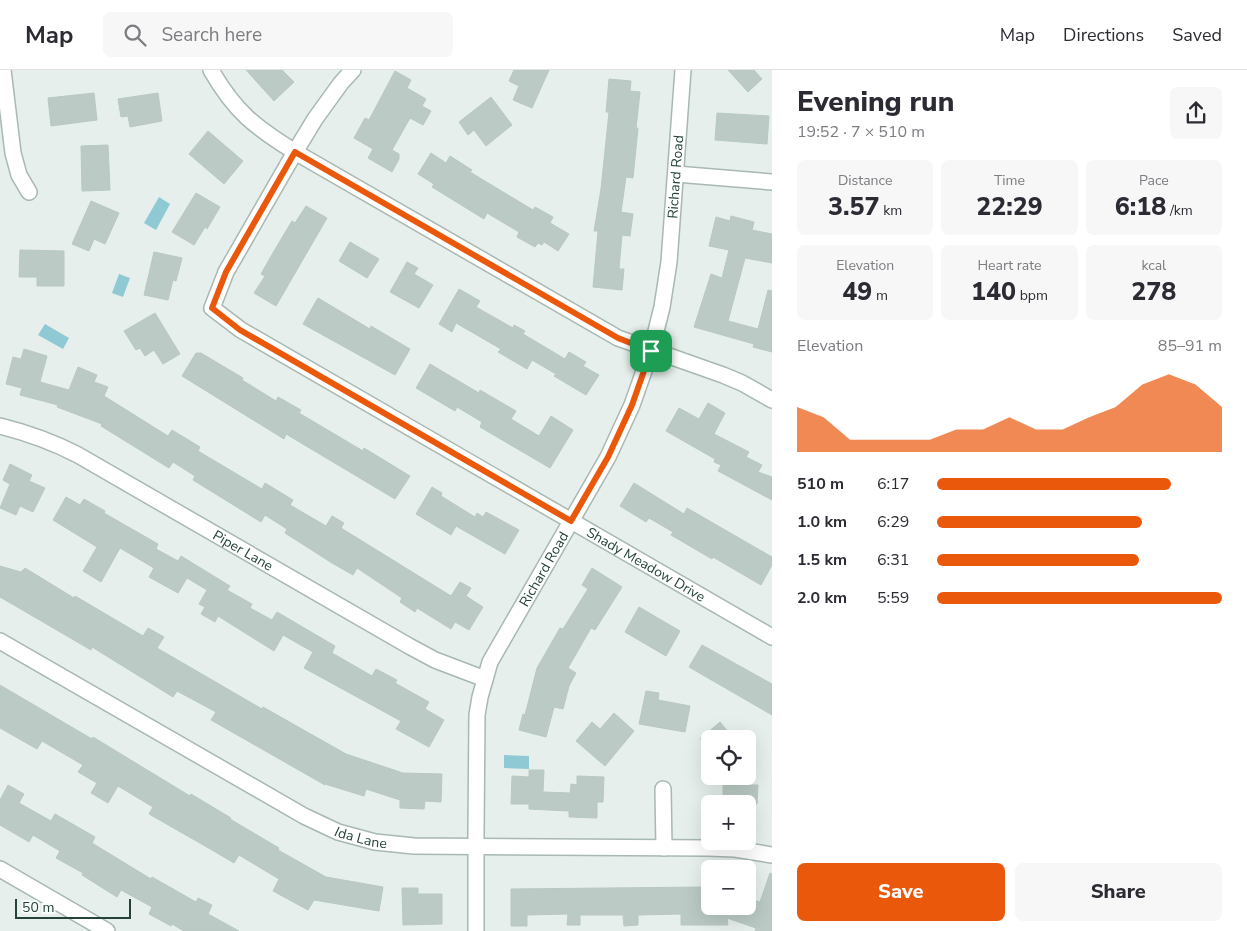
<!DOCTYPE html>
<meta charset="utf-8">
<style>
:root{--surface:#fff;--page:#f7f7f7;--text:#2b2b33;--muted:#7c7c81;--line:#e1e1e2;--accent:#ea580c}
body{margin:0;font-family:"Nunito Sans",sans-serif;background:var(--page);color:var(--text);height:100vh;display:flex;flex-direction:column;font-size:19px;white-space:nowrap}
*{box-sizing:border-box;margin:0}
p{font-size:16px;color:var(--muted)}
.icon{flex:none;width:28px;height:28px;fill:none;stroke:currentColor;stroke-width:2;stroke-linecap:round;stroke-linejoin:round}
.map{position:relative;flex:1;overflow:hidden}
.panel{display:flex;flex-direction:column;background:var(--surface);width:475px}
.panel>*{flex:none}
.tools{position:absolute;left:701px;top:660px;display:grid;gap:10px}
.tools a{display:grid;place-items:center;width:55px;height:55px;border-radius:8px;background:var(--surface);box-shadow:0 5px 20px #0002;font-size:25px}
.scale{position:absolute;left:15px;bottom:12px;width:116px;box-sizing:border-box;padding-left:5px;border:2px solid #24423a;border-top:0;font-size:14px;line-height:18px;white-space:nowrap;color:#24423a;-webkit-text-stroke:4px #f7fbf9;paint-order:stroke}
.pin{position:absolute;display:grid;place-items:center;width:42px;height:42px;color:#fff;margin:-21px;border-radius:10px;box-shadow:0 2px 8px #0006}
.round{display:grid;place-items:center;flex:none;width:52px;height:52px;border-radius:8px;background:var(--page)}
.headline{display:flex;align-items:center;justify-content:space-between;height:85px;padding:0 25px}
h1{font-size:28px;font-weight:800;line-height:38px}
.metrics{display:grid;grid-template-columns:repeat(3,1fr);gap:8px;height:85px;padding:5px 25px}
.metrics div{display:grid;align-content:center;border-radius:8px;background:var(--page);text-align:center}
.metrics b{font-size:25px;font-weight:800}
.metrics small{font-size:14px;font-weight:400}
.metrics p{font-size:14px}
.chart{height:140px;padding:10px 25px}
.chart p{display:flex;justify-content:space-between}
.chart svg{width:100%;height:90px;margin-top:5px;fill:var(--accent);opacity:.7}
.action{display:flex;gap:10px;margin-top:auto;padding:10px 25px}
.action a{flex:1;height:58px;border-radius:8px;background:var(--accent);color:#fff;font-size:20px;font-weight:800;line-height:58px;text-align:center}
.action a+a{background:var(--page);color:var(--text)}
ul{padding:0 25px;list-style:none;font-size:16px}
li{display:grid;grid-template-columns:80px 60px 1fr;align-items:center;height:38px}
li i{height:12px;border-radius:6px;background:var(--accent)}
header{display:flex;align-items:center;gap:30px;box-sizing:border-box;height:70px;padding:0 25px;background:var(--surface);border-bottom:1px solid var(--line)}
header strong{font-size:24px}
nav{display:flex;gap:28px;margin-inline-start:auto;font-size:18px}
.search{width:350px;height:45px;background:var(--page);display:flex;align-items:center;gap:12px;box-sizing:border-box;padding:0 18px;border-radius:8px;color:var(--muted);font-size:19px}
main{display:flex;flex:1;min-height:0}
.map>svg:first-child{display:block}
.water{fill:#8ec9d4}
.building{fill:#bbcac4;stroke:#b8c9c2}
.lines{fill:none;stroke-linecap:round;stroke-linejoin:round}
.minor-casing{stroke:#a8b8b2;stroke-width:18}
.minor{stroke:#fff;stroke-width:15}
.route-casing{stroke:#fff;stroke-width:10}
.route{stroke:#ea580c;stroke-width:6}
.labels{text-anchor:middle;stroke-width:4.5;stroke-linejoin:round;paint-order:stroke}
.street-label{font-size:14px;fill:#24423a;stroke:#f7fbf9}
</style>
<header>
<strong>Map</strong>
<div class="search"><svg class="icon" aria-label="search" viewBox="0 0 24 24"><circle cx="10" cy="10" r="6"/><path d="M15 15l6 6"/></svg>Search here</div>
<nav><a>Map</a><a>Directions</a><a>Saved</a></nav>
</header>
<main>
<div class="map">
<svg width="772" height="861" viewBox="0 0 772 861">
<rect width="100%" height="100%" fill="#e6efeb"/>
<!-- water -->
<path class="water" d="M 159,127 L 170,134 L 156,160 L 144,153 Z
M 119,204 L 130,208 L 123,227 L 112,223 Z
M 45,254 L 69,268 L 63,279 L 38,265 Z
M 504,685 L 529,686 L 529,699 L 504,698 Z"/>
<!-- building -->
<path class="building" d="M 246,0 L 282,0 L 294,12 L 274,31 Z
M 514,0 L 549,0 L 532,38 L 513,30 L 519,16 L 509,11 Z
M 728,0 L 754,0 L 762,9 L 748,22 Z
M 395,1 L 411,10 L 407,18 L 426,29 L 422,36 L 431,41 L 423,55 L 410,48 L 392,80 L 399,84 L 399,89 L 392,102 L 368,88 L 373,79 L 354,68 L 365,48 L 369,50 Z
M 609,9 L 631,11 L 630,21 L 640,22 L 636,58 L 638,58 L 633,108 L 626,107 L 621,142 L 633,144 L 630,166 L 622,165 L 619,199 L 624,199 L 622,220 L 593,217 L 598,161 L 594,161 L 601,119 L 609,42 L 606,42 Z
M 94,23 L 97,50 L 51,56 L 48,28 Z
M 158,23 L 162,51 L 130,57 L 128,46 L 121,47 L 118,29 Z
M 491,27 L 512,55 L 486,76 L 474,60 L 468,65 L 459,52 Z
M 717,43 L 769,46 L 767,74 L 715,70 Z
M 208,61 L 243,91 L 224,114 L 189,84 Z
M 108,75 L 110,120 L 82,121 L 81,76 Z
M 431,83 L 446,93 L 450,86 L 472,100 L 470,102 L 533,140 L 535,137 L 553,147 L 550,153 L 569,164 L 558,181 L 544,172 L 542,175 L 538,173 L 535,177 L 517,167 L 519,162 L 487,143 L 484,149 L 432,117 L 434,114 L 418,104 Z
M 196,123 L 220,137 L 207,159 L 205,157 L 194,175 L 172,162 Z
M 91,131 L 119,143 L 105,174 L 94,169 L 89,181 L 72,174 Z
M 306,136 L 327,148 L 276,236 L 254,223 L 265,206 L 261,204 L 274,181 L 292,151 L 295,153 Z
M 731,146 L 754,152 L 752,160 L 772,164 L 772,193 L 745,188 L 728,251 L 758,259 L 768,220 L 772,221 L 772,282 L 753,277 L 754,274 L 694,257 L 711,204 L 722,208 L 729,180 L 709,176 L 716,147 L 730,151 Z
M 350,172 L 379,189 L 367,208 L 339,191 Z
M 20,180 L 64,181 L 64,216 L 37,216 L 37,207 L 19,207 Z
M 154,182 L 182,188 L 176,211 L 173,210 L 168,230 L 144,225 Z
M 407,192 L 418,198 L 414,204 L 433,215 L 419,238 L 390,222 Z
M 459,219 L 480,231 L 476,237 L 513,258 L 514,255 L 525,261 L 523,264 L 565,289 L 569,282 L 586,292 L 583,296 L 599,305 L 586,325 L 554,306 L 556,304 L 532,290 L 527,299 L 498,282 L 501,279 L 456,253 L 452,262 L 439,254 Z
M 318,228 L 370,259 L 371,256 L 410,279 L 395,305 L 303,254 Z
M 155,243 L 180,284 L 163,294 L 154,280 L 145,286 L 140,278 L 136,280 L 124,261 Z
M 24,279 L 47,286 L 40,312 L 69,320 L 78,297 L 97,305 L 94,312 L 108,317 L 104,326 L 168,366 L 172,360 L 200,377 L 198,381 L 262,419 L 265,413 L 293,430 L 290,435 L 326,456 L 332,446 L 344,453 L 341,458 L 451,526 L 460,512 L 471,518 L 466,526 L 483,537 L 469,560 L 455,552 L 451,559 L 417,538 L 415,542 L 400,532 L 402,528 L 357,498 L 353,505 L 332,493 L 285,463 L 287,459 L 265,445 L 261,452 L 193,410 L 195,406 L 173,392 L 169,398 L 101,356 L 102,354 L 57,337 L 58,335 L 20,325 L 22,318 L 6,314 L 13,287 L 21,289 Z
M 196,283 L 201,283 L 243,308 L 242,310 L 276,331 L 278,327 L 301,340 L 299,343 L 363,381 L 364,378 L 410,406 L 395,429 L 286,364 L 284,369 L 182,306 Z
M 430,294 L 479,323 L 480,320 L 516,341 L 511,349 L 539,366 L 551,346 L 573,360 L 550,398 L 480,357 L 482,352 L 457,337 L 455,341 L 416,318 Z
M 708,333 L 725,343 L 714,364 L 749,382 L 746,387 L 762,395 L 758,402 L 772,407 L 772,430 L 718,401 L 721,395 L 714,392 L 715,389 L 666,361 L 679,338 L 699,349 Z
M 10,394 L 32,405 L 29,411 L 45,418 L 33,442 L 20,436 L 16,445 L 0,438 L 10,414 L 3,410 Z
M 634,413 L 684,444 L 687,438 L 772,487 L 772,495 L 761,515 L 713,487 L 712,489 L 671,465 L 673,462 L 649,448 L 646,452 L 620,436 Z
M 432,417 L 442,423 L 441,426 L 475,447 L 477,443 L 483,447 L 486,442 L 519,460 L 505,484 L 456,456 L 451,465 L 416,444 Z
M 66,427 L 80,435 L 84,429 L 105,441 L 104,443 L 158,474 L 156,479 L 178,491 L 181,486 L 230,516 L 227,520 L 252,534 L 250,538 L 272,550 L 277,542 L 335,576 L 332,583 L 346,591 L 372,606 L 376,599 L 397,610 L 395,613 L 429,632 L 425,639 L 444,650 L 429,677 L 396,659 L 401,651 L 304,598 L 313,582 L 283,565 L 274,581 L 218,546 L 215,552 L 201,544 L 205,537 L 199,534 L 207,520 L 187,508 L 178,523 L 149,507 L 154,498 L 120,478 L 101,512 L 83,501 L 97,477 L 53,450 Z
M 0,496 L 21,502 L 25,498 L 74,528 L 75,526 L 143,566 L 148,558 L 164,567 L 157,578 L 262,639 L 263,637 L 346,684 L 403,703 L 442,704 L 441,732 L 425,731 L 424,739 L 400,738 L 400,730 L 366,719 L 364,726 L 325,714 L 325,715 L 211,650 L 216,642 L 177,621 L 173,627 L 92,577 L 91,580 L 0,527 Z
M 592,498 L 622,517 L 595,560 L 591,558 L 568,598 L 576,603 L 569,616 L 563,639 L 554,637 L 546,667 L 519,660 L 523,644 L 525,645 L 537,598 L 560,558 L 563,559 L 588,519 L 582,515 Z
M 639,537 L 680,561 L 666,586 L 625,562 Z
M 702,575 L 772,614 L 772,645 L 689,597 Z
M 0,615 L 92,669 L 93,667 L 190,726 L 191,724 L 231,748 L 230,749 L 279,778 L 278,780 L 326,807 L 383,817 L 379,841 L 314,830 L 308,840 L 273,821 L 279,809 L 239,785 L 234,793 L 212,780 L 149,744 L 153,737 L 118,716 L 108,733 L 91,723 L 97,713 L 78,702 L 83,695 L 42,671 L 37,679 L 0,658 Z
M 646,621 L 659,623 L 658,630 L 690,636 L 685,662 L 639,654 Z
M 614,643 L 634,661 L 605,696 L 576,671 L 592,652 L 600,659 Z
M 720,652 L 734,669 L 700,669 Z
M 529,700 L 544,700 L 543,722 L 570,723 L 571,714 L 577,715 L 577,706 L 604,707 L 603,732 L 597,732 L 597,748 L 569,747 L 569,741 L 529,739 L 529,734 L 511,734 L 512,706 L 529,707 Z
M 8,715 L 24,724 L 19,733 L 51,751 L 55,744 L 95,767 L 92,773 L 151,809 L 152,807 L 196,832 L 198,828 L 212,835 L 208,844 L 239,861 L 184,861 L 172,854 L 171,856 L 149,844 L 152,837 L 121,820 L 117,827 L 82,805 L 83,803 L 56,788 L 60,781 L 33,765 L 29,772 L 0,755 L 0,730 Z
M 723,715 L 758,715 L 757,734 L 723,734 Z
M 770,803 L 772,804 L 772,861 L 755,861 L 756,858 L 727,848 L 728,855 L 681,855 L 681,844 L 638,845 L 638,855 L 624,856 L 623,845 L 580,845 L 580,855 L 567,855 L 568,844 L 527,845 L 527,856 L 511,856 L 511,819 L 703,817 L 703,824 L 710,824 L 710,836 L 748,836 L 748,828 L 760,832 Z
M 402,818 L 418,818 L 418,824 L 442,824 L 442,854 L 403,855 Z"/>
<g class="lines">
<!-- minor casing -->
<g class="minor-casing">
<g id="minor">
<path d="M 3,0 L 13,83 L 19,105 L 29,122"/>
<path d="M 211,0 C 235,42 255,57 295,82 L 618,268 L 723,305 L 742,313 L 772,330"/>
<path id="s1" d="M 353,0 L 341,13 L 315,49 L 295,82 L 226,202 L 212,238 L 241,260 L 772,567"/>
<path d="M 676,104 L 772,112"/>
<path id="s2" d="M 0,356 C 28,363 53,372 78,385 L 409,576 L 435,590 L 485,609"/>
<path id="s3" d="M 0,571 L 304,746 L 338,762 L 375,772 L 414,776 L 708,778 L 735,779 L 772,785"/>
<path d="M 663,719 L 664,778"/>
<path d="M 0,799 L 107,861"/>
<path id="s4" d="M 476,861 L 476,761 L 477,645 L 480,627 L 490,592 L 608,387 L 632,335 L 651,281 L 662,237 L 669,192 L 683,0"/>
</g>
</g>
<!-- minor -->
<use href="#minor" class="minor"/>
</g>
<g class="lines">
<!-- route casing -->
<g class="route-casing">
<path id="route" d="M 295,82 L 618,268 L 651,281 L 632,335 L 608,387 L 571,451 L 240,260 L 212,238 L 226,202 Z"/>
</g>
<!-- route -->
<use href="#route" class="route"/>
</g>
<g class="labels">
<!-- street labels -->
<g class="street-label">
<text dy="5" stroke="none"><textPath href="#s4" startOffset="798">Richard Road</textPath></text>
<text dy="5" stroke="none"><textPath href="#s2" startOffset="274">Piper Lane</textPath></text>
<text dy="5" stroke="none"><textPath href="#s1" startOffset="782">Shady Meadow Drive</textPath></text>
<text dy="5" stroke="none"><textPath href="#s4" startOffset="378">Richard Road</textPath></text>
<text dy="5" stroke="none"><textPath href="#s3" startOffset="412">Ida Lane</textPath></text>
</g>
</g>
</svg>
<div class="tools">
<a><svg class="icon" aria-label="locate" viewBox="0 0 24 24"><circle cx="12" cy="12" r="6"/><path d="M12 2v4M12 18v4M2 12h4M18 12h4"/></svg></a>
<a>+</a>
<a>−</a>
</div>
<div class="scale">50 m</div>
<div class="pin" style="left:651px;top:281px;background:#1e9e55"><svg class="icon" aria-label="arrive" viewBox="0 0 24 24"><path d="M6 21V4h12l-3 4 3 4H6"/></svg></div>
</div>
<section class="panel">
<div class="headline"><div><h1>Evening run</h1><p>19:52 · 7 × 510 m</p></div><a class="round"><svg class="icon" aria-label="share" viewBox="0 0 24 24"><path d="M12 15V3M7 8l5-5 5 5M5 13v7h14v-7"/></svg></a></div>
<div class="metrics">
<div><p>Distance</p><b>3.57<small> km</small></b></div>
<div><p>Time</p><b>22:29</b></div>
<div><p>Pace</p><b>6:18<small> /km</small></b></div>
</div>
<div class="metrics">
<div><p>Elevation</p><b>49<small> m</small></b></div>
<div><p>Heart rate</p><b>140<small> bpm</small></b></div>
<div><p>kcal</p><b>278</b></div>
</div>
<div class="chart"><p><span>Elevation</span>85–91 m</p>
<svg viewBox="0 0 160 44" preserveAspectRatio="none"><path d="M0 44V22L10 27L20 38L30 38L40 38L50 38L60 33L70 33L80 27L90 33L100 33L110 27L120 22L130 11L140 6L150 11L160 22V44z"/></svg>
</div>
<ul>
<li><b>510 m</b>6:17<i style="width:82%"></i></li>
<li><b>1.0 km</b>6:29<i style="width:72%"></i></li>
<li><b>1.5 km</b>6:31<i style="width:71%"></i></li>
<li><b>2.0 km</b>5:59<i style="width:100%"></i></li>
</ul>
<div class="action"><a>Save</a><a>Share</a></div>
</section>
</main>
